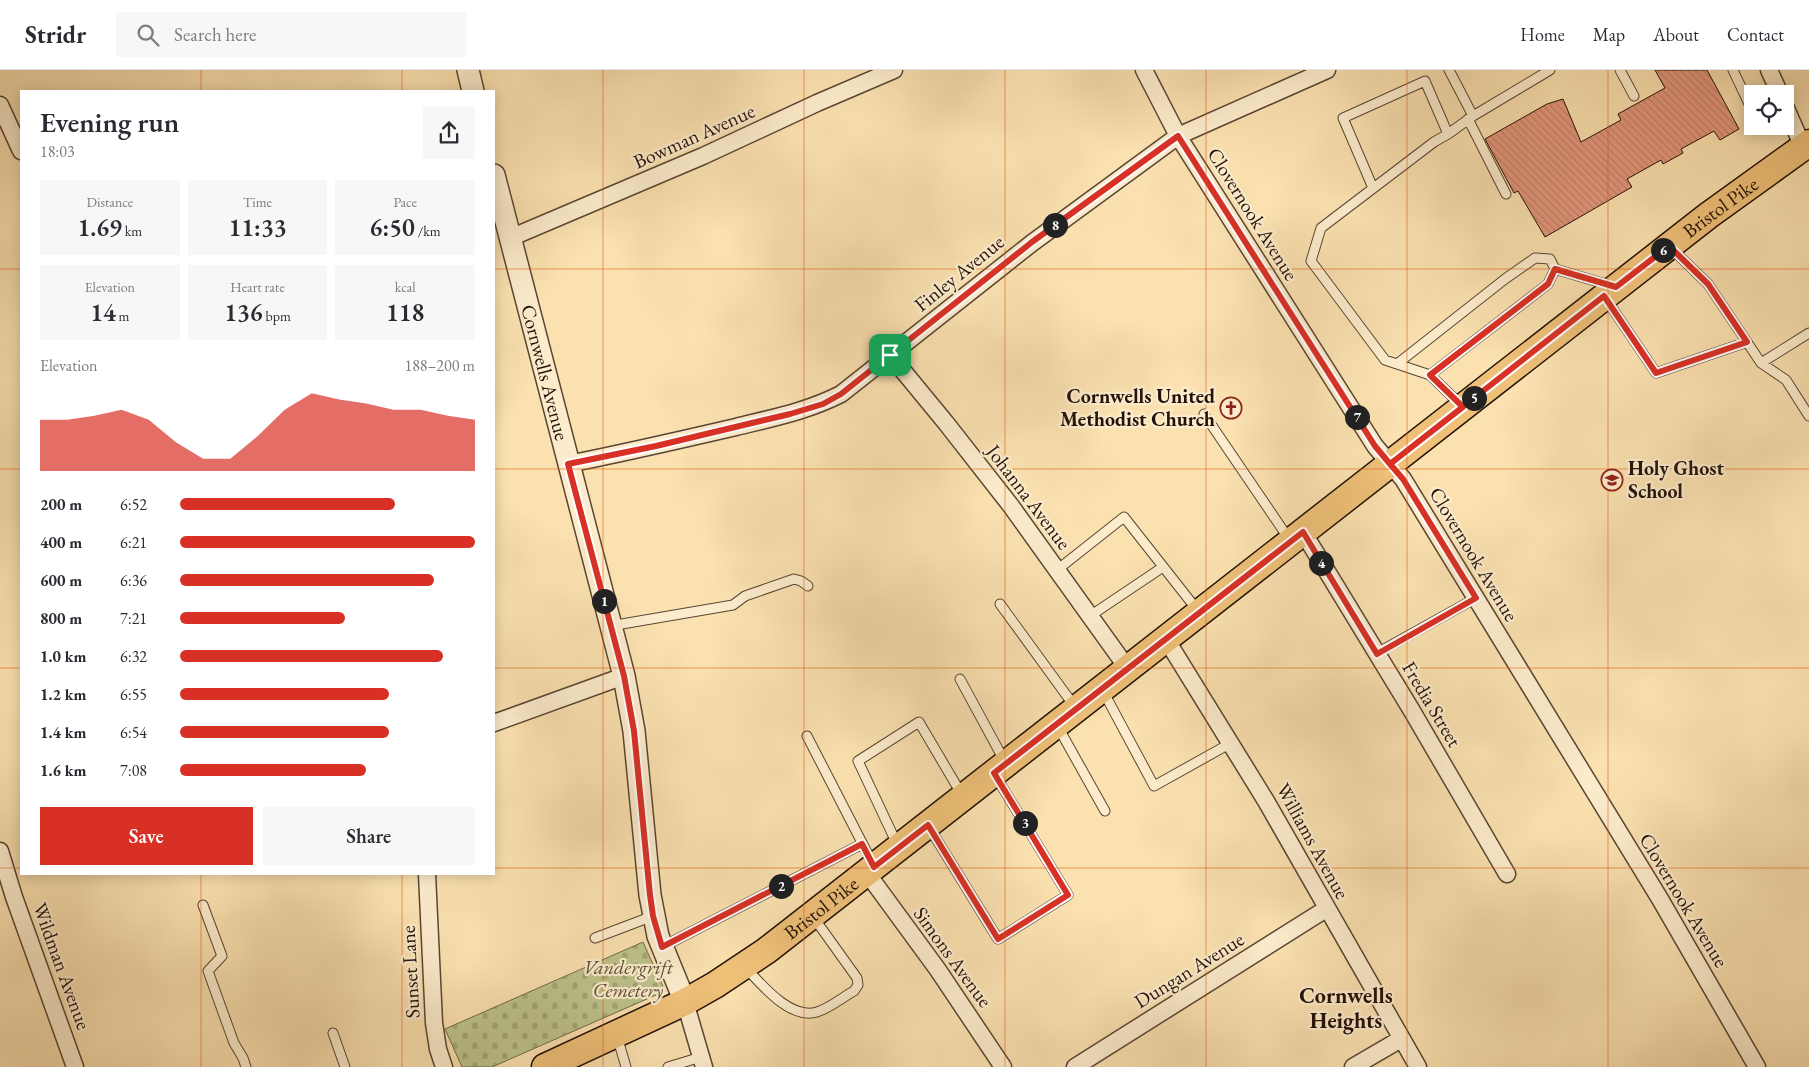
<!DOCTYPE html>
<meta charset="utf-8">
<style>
:root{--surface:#fff;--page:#f7f7f7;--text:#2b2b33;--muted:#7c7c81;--line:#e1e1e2;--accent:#d93025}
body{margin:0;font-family:"EB Garamond",serif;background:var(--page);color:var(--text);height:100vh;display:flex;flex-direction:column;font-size:19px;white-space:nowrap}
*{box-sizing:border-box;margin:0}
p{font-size:16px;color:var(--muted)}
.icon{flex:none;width:28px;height:28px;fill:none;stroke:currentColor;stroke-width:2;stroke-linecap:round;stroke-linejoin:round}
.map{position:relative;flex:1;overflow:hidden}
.drawer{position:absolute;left:20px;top:20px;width:475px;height:785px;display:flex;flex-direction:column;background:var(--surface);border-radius:0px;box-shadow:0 2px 12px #0003}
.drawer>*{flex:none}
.controls{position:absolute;left:1744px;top:15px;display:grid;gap:10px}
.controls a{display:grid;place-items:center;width:50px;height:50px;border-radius:0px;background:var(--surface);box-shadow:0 2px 12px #0003;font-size:25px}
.pin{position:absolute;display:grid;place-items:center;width:42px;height:42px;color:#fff;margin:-21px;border-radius:10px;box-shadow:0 2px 8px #0006}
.km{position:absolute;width:25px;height:25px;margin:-12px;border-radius:50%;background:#222;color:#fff;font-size:14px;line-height:25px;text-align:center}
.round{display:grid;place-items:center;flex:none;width:52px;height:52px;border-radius:0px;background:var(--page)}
.headline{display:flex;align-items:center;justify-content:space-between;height:85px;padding:0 20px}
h1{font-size:28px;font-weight:600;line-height:38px}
.figures{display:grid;grid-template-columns:repeat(3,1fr);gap:8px;height:85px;padding:5px 20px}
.figures div{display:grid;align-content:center;border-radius:0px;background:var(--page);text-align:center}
.figures b{font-size:25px;font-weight:600}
.figures small{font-size:14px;font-weight:400}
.figures p{font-size:14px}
.chart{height:140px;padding:10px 20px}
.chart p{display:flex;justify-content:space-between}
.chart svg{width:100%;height:90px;margin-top:5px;fill:var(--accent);opacity:.7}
.button{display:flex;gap:10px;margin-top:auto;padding:10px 20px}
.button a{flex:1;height:58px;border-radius:0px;background:var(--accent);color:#fff;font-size:20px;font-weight:600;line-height:58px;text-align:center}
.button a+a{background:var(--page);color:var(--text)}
ul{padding:0 20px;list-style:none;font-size:16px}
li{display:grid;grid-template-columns:80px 60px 1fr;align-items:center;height:38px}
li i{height:12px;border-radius:6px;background:var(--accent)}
header{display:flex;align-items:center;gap:30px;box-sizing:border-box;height:70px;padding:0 25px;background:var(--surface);border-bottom:1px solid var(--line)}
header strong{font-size:24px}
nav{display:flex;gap:28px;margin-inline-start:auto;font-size:18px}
.search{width:350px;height:45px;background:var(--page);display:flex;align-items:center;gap:12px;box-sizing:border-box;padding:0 18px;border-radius:0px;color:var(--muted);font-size:19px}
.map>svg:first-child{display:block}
.cemetery{fill:url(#cemetery-stones);stroke:#706a4a}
.building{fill:url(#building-back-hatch);stroke:#231109}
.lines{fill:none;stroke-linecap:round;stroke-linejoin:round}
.service-casing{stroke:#594533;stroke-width:11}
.minor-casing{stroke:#594533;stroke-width:19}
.tertiary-casing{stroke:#594533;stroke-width:24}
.primary-casing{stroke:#231109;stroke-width:29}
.service{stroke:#fceccc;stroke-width:9}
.minor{stroke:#fceccc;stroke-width:16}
.tertiary{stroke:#fceccc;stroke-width:21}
.primary{stroke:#eec078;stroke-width:26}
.route-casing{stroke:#fff;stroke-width:10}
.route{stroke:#d93025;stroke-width:6}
.grid{fill:none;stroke:#de550c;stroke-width:1;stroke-opacity:0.55}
.labels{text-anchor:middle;stroke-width:4.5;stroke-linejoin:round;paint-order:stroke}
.street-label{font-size:20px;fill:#231109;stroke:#fceccc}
.poi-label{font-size:20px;font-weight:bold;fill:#231109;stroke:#fceccc;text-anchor:end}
.park-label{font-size:20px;font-style:italic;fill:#594f37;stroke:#fceccc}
.quarter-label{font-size:22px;font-weight:bold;fill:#231109;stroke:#fceccc}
</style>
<header>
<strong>Stridr</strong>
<div class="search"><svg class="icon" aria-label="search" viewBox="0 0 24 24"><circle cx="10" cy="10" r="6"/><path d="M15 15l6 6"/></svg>Search here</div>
<nav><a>Home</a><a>Map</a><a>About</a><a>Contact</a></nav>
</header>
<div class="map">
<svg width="1809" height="997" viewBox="0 0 1809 997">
<defs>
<pattern id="cemetery-stones" width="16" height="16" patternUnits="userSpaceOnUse" patternTransform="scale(1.25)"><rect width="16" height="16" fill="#bdc38c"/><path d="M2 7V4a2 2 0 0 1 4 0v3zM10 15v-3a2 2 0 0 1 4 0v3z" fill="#a2a677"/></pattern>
<pattern id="building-back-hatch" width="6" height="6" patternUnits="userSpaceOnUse" patternTransform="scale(1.25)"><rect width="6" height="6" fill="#e3967c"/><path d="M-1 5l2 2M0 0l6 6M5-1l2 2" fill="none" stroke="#c2806a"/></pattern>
</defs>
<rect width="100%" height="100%" fill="#fbe1b0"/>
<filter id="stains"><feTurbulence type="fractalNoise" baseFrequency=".004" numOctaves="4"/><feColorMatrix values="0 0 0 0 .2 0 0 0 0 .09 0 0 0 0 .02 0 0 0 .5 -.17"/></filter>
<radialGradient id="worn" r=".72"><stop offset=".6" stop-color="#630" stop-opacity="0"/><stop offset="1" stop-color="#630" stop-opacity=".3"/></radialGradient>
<!-- cemetery -->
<path class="cemetery" d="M 643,872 L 665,921 L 492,997 L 462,997 L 445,959 Z"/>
<!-- building -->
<path class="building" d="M 1655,0 L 1707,0 L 1739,59 L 1720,70 L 1714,61 L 1681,79 L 1683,83 L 1663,94 L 1661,90 L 1627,109 L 1632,117 L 1545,167 L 1518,121 L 1514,123 L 1485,69 L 1547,34 L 1563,29 L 1581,72 L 1621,50 L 1618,44 L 1665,18 Z"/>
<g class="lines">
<!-- service casing -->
<g class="service-casing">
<path id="service" d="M 1449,0 L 1473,46 L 1550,0
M 1620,0 L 1634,26
M 1733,0 L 1750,36 L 1752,37
M 1468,49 L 1506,124
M 1373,118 L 1343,48 L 1425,11 L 1448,64
M 1671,178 L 1708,214 L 1761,293 L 1786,310 L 1809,346
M 1555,199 L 1612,216
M 1606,229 L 1656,303 L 1747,272
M 1761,293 L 1809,263
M 1397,294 L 1505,209 L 1535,188 L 1550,189 L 1555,199 L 1548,214 L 1430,305
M 1461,335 L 1430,305 L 1385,290 L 1311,191 L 1321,158 L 1434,72 L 1448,64 L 1473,46
M 1204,344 L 1289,469
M 1057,500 L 1124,447 L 1198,541
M 1000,534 L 1075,637
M 1090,546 L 1163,497
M 610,556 L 733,535 L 745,526 L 794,509 L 801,511 L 808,516
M 1377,583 L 1476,528
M 960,609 L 1005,692
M 1103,621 L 1154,716 L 1231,673
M 1058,657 L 1105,741
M 807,666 L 873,794
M 929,757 L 998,869 L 1068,825 L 995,705
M 897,774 L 858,691 L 919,652 L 962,725
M 203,835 L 222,886 L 208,901 L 234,973 L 243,988 L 246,997
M 595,868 L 653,846
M 662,877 L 862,774
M 745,897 C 762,915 790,950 817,942 C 830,938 843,927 854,921 L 858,915 L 857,908 L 814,848
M 333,963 L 345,997
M 617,966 L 626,997
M 668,997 L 701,987"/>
</g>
<!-- minor casing -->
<g class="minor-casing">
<path id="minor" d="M 1144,0 L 1178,66 L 1375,376 L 1403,409 L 1660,829 L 1757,997
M 1769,0 L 1780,24
M 0,35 L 21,81
M 1785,36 L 1803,77
M 510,168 L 703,86 L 817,33 L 894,0
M 890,285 L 946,353 L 1011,436 L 1128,599
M 568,394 C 624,383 680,370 736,357 C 772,348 808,341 841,324 L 1032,173 L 1178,66 L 1327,0
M 1303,462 L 1412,641 L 1507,804
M 1166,569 L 1266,731 L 1418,997
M 494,653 L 624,606
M 0,781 L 14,827 L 75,997
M 867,803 L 938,900 L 1003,997
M 427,804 L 434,953 L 438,979 L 444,997
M 685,932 L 704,997
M 1075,997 L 1326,839
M 1353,997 L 1401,969"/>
</g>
<!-- tertiary casing -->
<g class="tertiary-casing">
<g id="tertiary">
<path d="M 468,0 L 473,21"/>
<path id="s1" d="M 494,105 L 624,606 L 634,661 L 650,825 L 658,866 L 685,932"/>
</g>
</g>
<!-- primary casing -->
<g class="primary-casing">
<g id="primary">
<path id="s2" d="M 545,997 L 685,932 L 715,915 L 766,881 L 1709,145 L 1809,73"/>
</g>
</g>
<!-- service -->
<use href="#service" class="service"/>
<!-- minor -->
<use href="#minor" class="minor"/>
<!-- tertiary -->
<use href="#tertiary" class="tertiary"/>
<!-- primary -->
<use href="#primary" class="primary"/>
</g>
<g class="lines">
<!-- route casing -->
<g class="route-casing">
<path id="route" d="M 890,285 L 841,324 L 823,334 L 790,344 L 656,376 L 568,394 L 624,606 L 634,661 L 650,825 L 653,846 L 662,877 L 862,774 L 874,797 L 928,755 L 998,869 L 1068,825 L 994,703 L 1303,462 L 1377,584 L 1476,528 L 1403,409 L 1390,394 C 1461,338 1533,282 1604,226 L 1656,303 L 1747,272 L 1708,214 L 1669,176 L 1616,217 L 1555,199 L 1548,214 L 1430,305 L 1463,337 L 1390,394 L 1375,376 L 1178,66 L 1032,172 L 890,285"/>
</g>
<!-- route -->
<use href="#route" class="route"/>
</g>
<!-- grid -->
<path class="grid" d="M 201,0 L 201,21M 402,0 L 402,21M 603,0 L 603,997M 804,0 L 804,997M 1005,0 L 1005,997M 1206,0 L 1206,997M 1407,0 L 1407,997M 1608,0 L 1608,997M 0,199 L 21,199M 494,199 L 1809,199M 0,399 L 21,399M 494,399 L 1809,399M 0,598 L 21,598M 494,598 L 1809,598M 0,798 L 21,798M 494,798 L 1809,798M 201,804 L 201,997M 402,804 L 402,997"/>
<!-- icons -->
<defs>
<g id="church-ring" transform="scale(1.125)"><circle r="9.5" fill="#fceccc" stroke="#8f2418" stroke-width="1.5"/><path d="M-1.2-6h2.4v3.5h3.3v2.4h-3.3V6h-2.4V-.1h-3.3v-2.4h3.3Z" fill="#8f2418"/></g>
<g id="school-ring" transform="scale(1.125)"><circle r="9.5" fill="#fceccc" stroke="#8f2418" stroke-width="1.5"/><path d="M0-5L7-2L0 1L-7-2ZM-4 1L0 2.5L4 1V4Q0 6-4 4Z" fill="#8f2418"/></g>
</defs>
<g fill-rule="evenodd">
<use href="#church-ring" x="1231" y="338"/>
<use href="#school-ring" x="1612" y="410"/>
</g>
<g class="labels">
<!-- street labels -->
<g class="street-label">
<text transform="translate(694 66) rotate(-24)" y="7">Bowman Avenue</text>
<text dy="7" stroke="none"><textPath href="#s2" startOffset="1460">Bristol Pike</textPath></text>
<text transform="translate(1253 144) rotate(58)" y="7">Clovernook Avenue</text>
<text transform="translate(959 203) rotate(-39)" y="7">Finley Avenue</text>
<text dy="7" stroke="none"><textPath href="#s1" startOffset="204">Cornwells Avenue</textPath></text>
<text transform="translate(1029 427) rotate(53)" y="7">Johanna Avenue</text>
<text transform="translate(1474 484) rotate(59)" y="7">Clovernook Avenue</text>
<text transform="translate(1432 634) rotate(59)" y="7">Fredia Street</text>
<text transform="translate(1313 771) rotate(61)" y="7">Williams Avenue</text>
<text transform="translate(1684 830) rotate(59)" y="7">Clovernook Avenue</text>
<text dy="7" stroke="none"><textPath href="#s2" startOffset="320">Bristol Pike</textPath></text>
<text transform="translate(953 887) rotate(54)" y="7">Simons Avenue</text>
<text transform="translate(62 896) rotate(70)" y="7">Wildman Avenue</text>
<text transform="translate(1189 900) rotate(-32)" y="7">Dungan Avenue</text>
<text transform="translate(410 902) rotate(-93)" y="7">Sunset Lane</text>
</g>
<!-- poi labels -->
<g class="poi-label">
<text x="1215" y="333">Cornwells United<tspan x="1215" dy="23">Methodist Church</tspan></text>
<text x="1628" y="405" text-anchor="start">Holy Ghost<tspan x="1628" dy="23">School</tspan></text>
</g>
<!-- park labels -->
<g class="park-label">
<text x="628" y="904">Vandergrift<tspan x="628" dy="23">Cemetery</tspan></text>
</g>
<!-- quarter labels -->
<g class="quarter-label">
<text x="1346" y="933">Cornwells<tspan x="1346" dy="25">Heights</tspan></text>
</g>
</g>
<rect width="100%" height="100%" filter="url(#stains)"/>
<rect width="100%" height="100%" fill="url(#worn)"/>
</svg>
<div class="controls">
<a><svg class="icon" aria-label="locate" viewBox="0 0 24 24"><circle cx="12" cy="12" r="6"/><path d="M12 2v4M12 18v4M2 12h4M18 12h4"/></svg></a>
</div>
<div class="pin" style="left:890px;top:285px;background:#1e9e55"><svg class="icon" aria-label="arrive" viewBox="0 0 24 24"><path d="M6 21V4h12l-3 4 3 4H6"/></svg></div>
<b class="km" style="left:604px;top:531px">1</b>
<b class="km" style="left:781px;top:816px">2</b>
<b class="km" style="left:1025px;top:753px">3</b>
<b class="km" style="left:1321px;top:493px">4</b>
<b class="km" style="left:1474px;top:328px">5</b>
<b class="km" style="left:1663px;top:180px">6</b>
<b class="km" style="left:1357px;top:347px">7</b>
<b class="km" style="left:1055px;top:155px">8</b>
<section class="drawer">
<div class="headline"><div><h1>Evening run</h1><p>18:03</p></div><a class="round"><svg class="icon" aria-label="share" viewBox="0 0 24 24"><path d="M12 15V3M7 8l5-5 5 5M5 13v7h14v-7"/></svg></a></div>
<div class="figures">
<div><p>Distance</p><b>1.69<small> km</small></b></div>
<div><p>Time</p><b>11:33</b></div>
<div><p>Pace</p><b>6:50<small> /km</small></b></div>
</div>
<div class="figures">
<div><p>Elevation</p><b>14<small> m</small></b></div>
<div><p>Heart rate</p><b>136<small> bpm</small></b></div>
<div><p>kcal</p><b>118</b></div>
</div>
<div class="chart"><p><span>Elevation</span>188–200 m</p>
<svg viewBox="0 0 160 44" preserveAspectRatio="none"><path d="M0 44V19L10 19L20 17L30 14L40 19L50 30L60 38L70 38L80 27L90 14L100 6L110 9L120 11L130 14L140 14L150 17L160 19V44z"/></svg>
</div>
<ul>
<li><b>200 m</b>6:52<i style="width:73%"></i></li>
<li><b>400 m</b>6:21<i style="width:100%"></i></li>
<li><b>600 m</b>6:36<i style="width:86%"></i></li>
<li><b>800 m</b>7:21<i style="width:56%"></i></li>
<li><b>1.0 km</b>6:32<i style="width:89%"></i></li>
<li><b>1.2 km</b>6:55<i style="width:71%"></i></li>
<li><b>1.4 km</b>6:54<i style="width:71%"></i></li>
<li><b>1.6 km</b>7:08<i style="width:63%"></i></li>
</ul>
<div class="button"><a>Save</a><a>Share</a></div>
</section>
</div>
